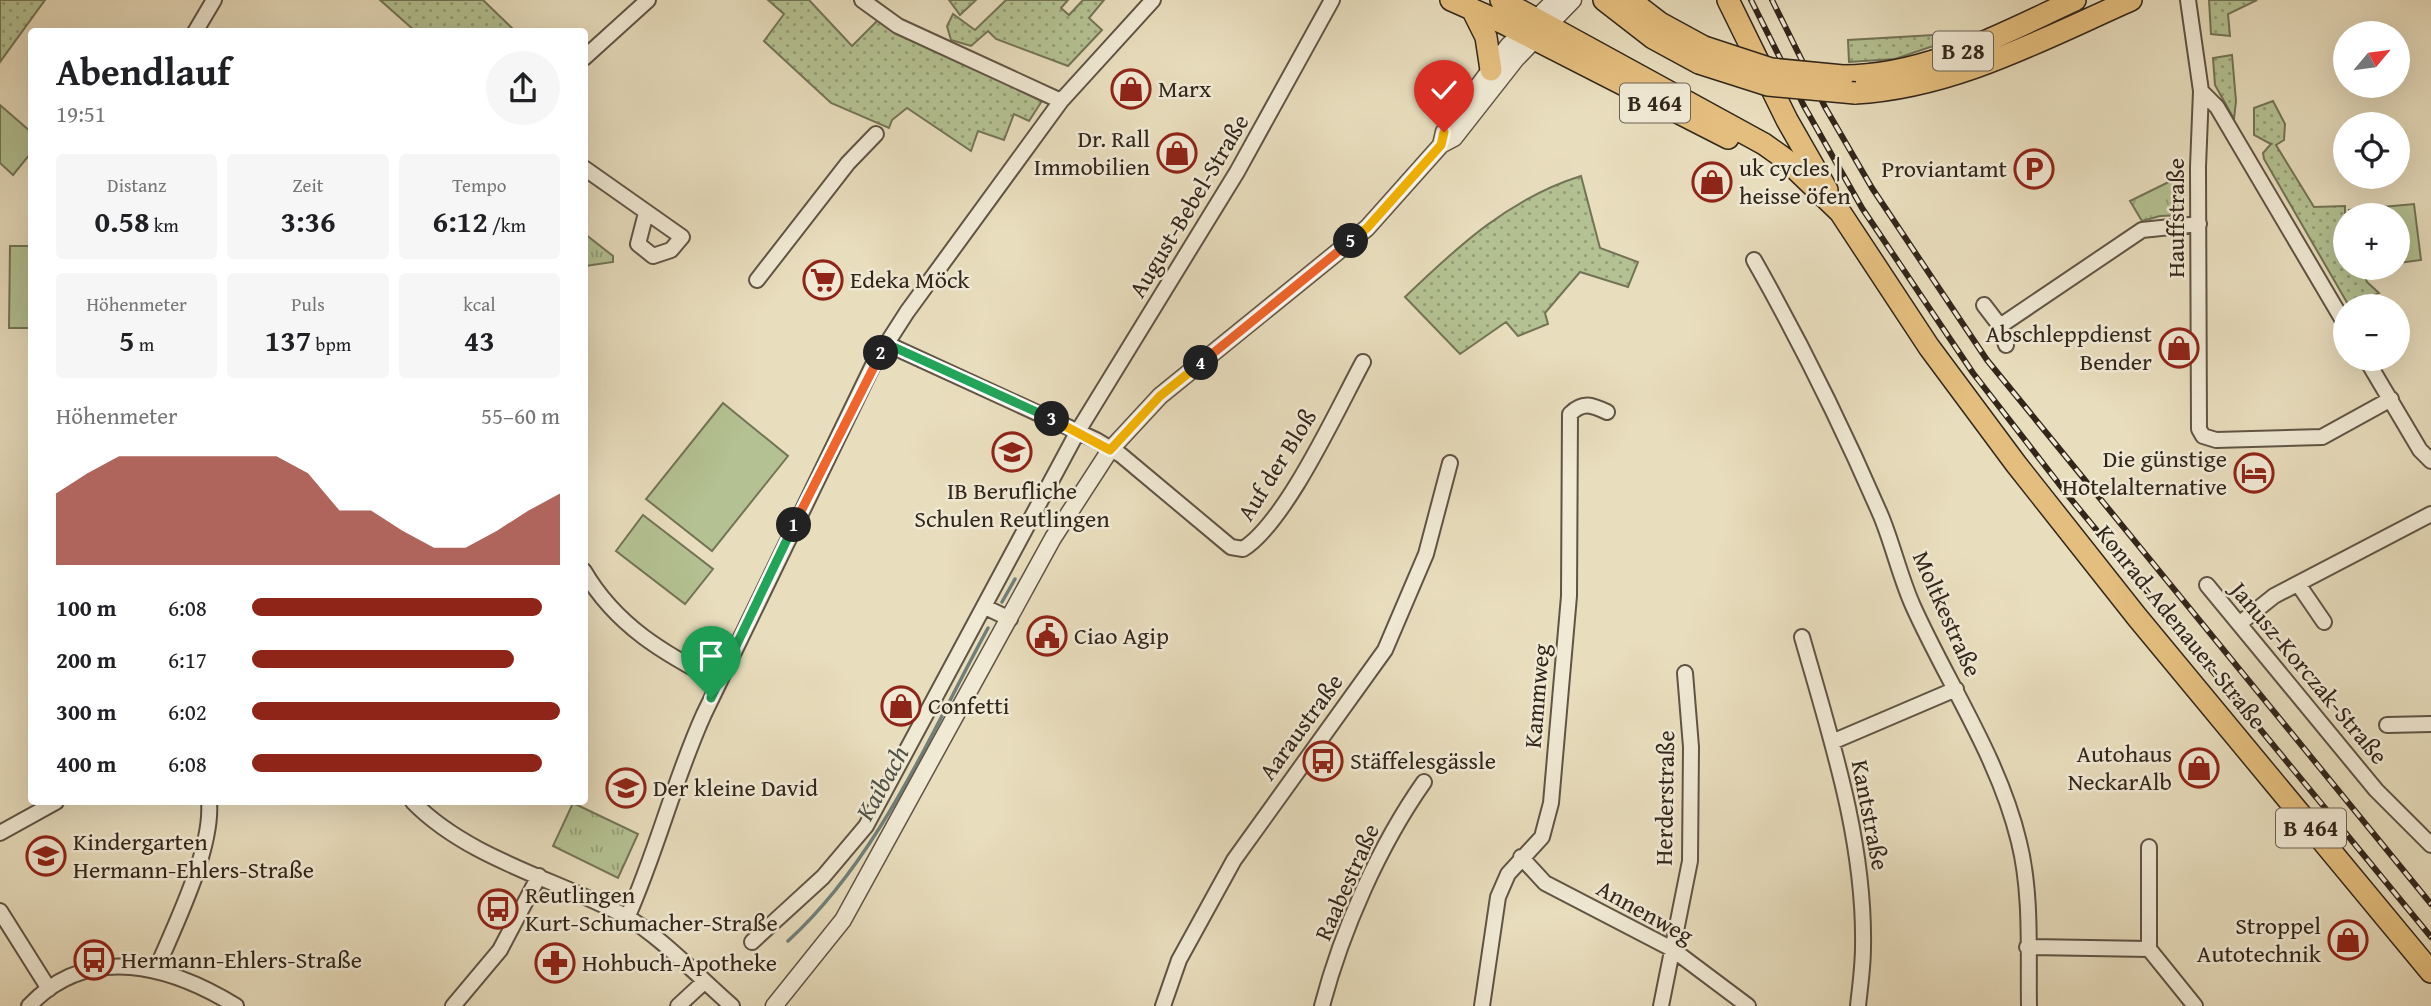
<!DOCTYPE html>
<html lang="de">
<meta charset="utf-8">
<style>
:root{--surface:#fff;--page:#f6f6f6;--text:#202124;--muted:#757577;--accent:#8f2418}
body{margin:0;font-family:"Gentium Book Plus",serif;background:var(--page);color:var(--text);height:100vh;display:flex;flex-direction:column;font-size:26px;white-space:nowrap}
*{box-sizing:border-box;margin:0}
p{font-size:23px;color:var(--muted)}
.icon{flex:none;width:38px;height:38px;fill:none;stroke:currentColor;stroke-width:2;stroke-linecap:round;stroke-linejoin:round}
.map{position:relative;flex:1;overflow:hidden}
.side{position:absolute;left:28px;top:28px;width:560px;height:777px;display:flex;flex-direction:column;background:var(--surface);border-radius:7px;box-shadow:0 7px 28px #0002}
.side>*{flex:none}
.needle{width:46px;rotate:61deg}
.controls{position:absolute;left:2333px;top:21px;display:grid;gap:14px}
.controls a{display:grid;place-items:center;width:77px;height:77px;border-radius:50%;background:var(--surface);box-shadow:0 7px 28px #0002;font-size:35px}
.pin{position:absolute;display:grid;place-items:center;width:60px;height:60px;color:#fff;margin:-72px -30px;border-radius:50% 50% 50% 0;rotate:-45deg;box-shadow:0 0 7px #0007}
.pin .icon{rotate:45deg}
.km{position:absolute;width:35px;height:35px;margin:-18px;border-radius:50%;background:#222;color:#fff;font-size:19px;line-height:35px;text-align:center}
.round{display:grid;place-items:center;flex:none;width:74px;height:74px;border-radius:37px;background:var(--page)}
.headline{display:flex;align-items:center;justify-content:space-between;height:119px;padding:0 28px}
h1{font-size:38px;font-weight:600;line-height:52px}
.metrics{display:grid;grid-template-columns:repeat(3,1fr);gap:10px;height:119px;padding:7px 28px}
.metrics div{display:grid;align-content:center;border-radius:7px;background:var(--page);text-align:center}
.metrics b{font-size:30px;font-weight:600}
.metrics small{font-size:19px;font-weight:400}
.metrics p{font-size:19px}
.chart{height:196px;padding:14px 28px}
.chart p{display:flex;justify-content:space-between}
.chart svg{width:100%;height:126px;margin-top:7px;fill:var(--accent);opacity:.7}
ul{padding:0 28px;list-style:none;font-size:23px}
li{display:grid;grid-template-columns:112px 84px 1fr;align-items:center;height:52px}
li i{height:18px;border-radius:9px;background:var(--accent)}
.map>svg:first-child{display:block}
.grass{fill:url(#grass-dots);stroke:#737456;stroke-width:2}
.park{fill:url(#park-tufts);stroke:#737456;stroke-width:2}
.pitch{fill:#b4c192;stroke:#737456;stroke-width:2}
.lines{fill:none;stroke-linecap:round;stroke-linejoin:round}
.stream{stroke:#707f7a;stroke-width:3.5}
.minor-casing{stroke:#605444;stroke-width:18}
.tertiary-casing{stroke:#605444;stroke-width:19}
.primary-casing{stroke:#32261b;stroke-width:24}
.minor{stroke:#f0e9d4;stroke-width:14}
.tertiary{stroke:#f0e9d4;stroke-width:16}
.primary{stroke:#e4be7e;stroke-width:21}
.rail-casing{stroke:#32261b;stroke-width:6}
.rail{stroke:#f0e9d4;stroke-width:3.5;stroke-dasharray:10;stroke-linecap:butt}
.primary-bridge-casing{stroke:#32261b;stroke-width:24;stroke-linecap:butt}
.primary-bridge{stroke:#e4be7e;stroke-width:21}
.split-1-casing{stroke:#fff;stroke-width:14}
.split-2-casing{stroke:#fff;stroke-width:14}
.split-3-casing{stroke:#fff;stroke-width:14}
.split-4-casing{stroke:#fff;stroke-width:14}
.split-5-casing{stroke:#fff;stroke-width:14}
.split-6-casing{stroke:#fff;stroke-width:14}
.split-1{stroke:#22a559;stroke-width:9}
.split-2{stroke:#f0652b;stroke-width:9}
.split-3{stroke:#22a559;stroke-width:9}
.split-4{stroke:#f5b400;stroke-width:9}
.split-5{stroke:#f0652b;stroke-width:9}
.split-6{stroke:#f5b400;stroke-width:9}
.labels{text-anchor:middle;stroke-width:5;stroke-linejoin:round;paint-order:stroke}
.shield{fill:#f0e9d4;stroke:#6b6052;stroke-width:2}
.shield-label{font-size:23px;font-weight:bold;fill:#32261b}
.poi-label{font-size:24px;fill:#32261b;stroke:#f0e9d4;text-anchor:start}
.street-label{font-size:24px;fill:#32261b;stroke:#f0e9d4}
.water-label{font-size:26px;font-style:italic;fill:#51524a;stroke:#f0e9d4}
</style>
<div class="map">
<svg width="2431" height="1006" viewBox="0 0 2431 1006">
<defs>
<pattern id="grass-dots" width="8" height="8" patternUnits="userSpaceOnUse" patternTransform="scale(1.75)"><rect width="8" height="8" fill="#b4c192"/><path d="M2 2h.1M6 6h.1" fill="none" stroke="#939d76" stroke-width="1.8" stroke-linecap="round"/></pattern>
<pattern id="park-tufts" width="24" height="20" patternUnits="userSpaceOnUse" patternTransform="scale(1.75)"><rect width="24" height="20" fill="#b4c192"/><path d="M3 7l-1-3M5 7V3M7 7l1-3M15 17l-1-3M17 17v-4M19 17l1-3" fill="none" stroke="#939d76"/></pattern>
</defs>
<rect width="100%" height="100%" fill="#e8ddbd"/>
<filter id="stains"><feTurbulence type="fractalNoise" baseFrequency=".00286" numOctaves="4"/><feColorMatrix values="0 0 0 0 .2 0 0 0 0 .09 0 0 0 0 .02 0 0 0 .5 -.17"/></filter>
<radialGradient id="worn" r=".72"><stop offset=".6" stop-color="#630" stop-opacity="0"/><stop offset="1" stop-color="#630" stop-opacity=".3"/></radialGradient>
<!-- grass -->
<path class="grass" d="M 0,0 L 45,0 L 0,62 Z
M 380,0 L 483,0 L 515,31 L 415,31 Z
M 768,0 L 809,0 L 852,46 L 878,20 L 1042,101 L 1029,121 L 1014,114 L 1004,140 L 978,131 L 971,151 L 907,108 L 892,120 L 889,128 L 831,103 L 764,41 L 784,14 Z
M 949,0 L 976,0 L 960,15 Z
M 1006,0 L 1068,0 L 1061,8 L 1069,15 L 1083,0 L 1104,0 L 1089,18 L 1102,30 L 1068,66 L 996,39 L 988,31 L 971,46 L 951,40 L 947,26 L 953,14 L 975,30 Z
M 2209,0 L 2257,0 L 2228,14 L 2230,36 L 2211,34 Z
M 1951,34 L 1954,39 L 1895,59 L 1849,62 L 1848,40 Z
M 2232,55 L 2236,101 L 2234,119 L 2215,85 L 2213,58 Z
M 2273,101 L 2285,124 L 2284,140 L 2276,145 L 2314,207 L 2345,206 L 2345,268 L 2353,268 L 2354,273 L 2363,272 L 2367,282 L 2379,293 L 2349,306 L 2264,159 L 2263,153 L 2271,144 L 2254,135 L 2254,108 Z
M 1581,176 L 1600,248 L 1638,262 L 1628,287 L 1580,272 L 1545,313 L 1548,324 L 1518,336 L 1506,322 L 1460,354 L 1405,297 C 1458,246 1510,198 1581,176 Z"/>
<!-- park -->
<path class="park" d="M 2185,174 L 2183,215 L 2160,216 L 2142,221 L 2130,201 Z
M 585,234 L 613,256 L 613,262 L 585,266 Z
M 573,803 L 638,834 L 618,878 L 553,846 Z"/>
<!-- pitch -->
<path class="pitch" d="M 0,105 L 31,132 L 31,153 L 13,175 L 0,163 Z
M 2414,204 L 2421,260 L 2398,263 L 2398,215 L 2350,215 L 2349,210 Z
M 10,246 L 31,246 L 31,328 L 9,328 Z
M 723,403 L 788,456 L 712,551 L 646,499 Z
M 643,515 L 713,569 L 685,604 L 616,551 Z"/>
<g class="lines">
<!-- stream -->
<path class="stream" d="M 1002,602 L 1015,579
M 788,941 C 879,858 930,734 988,628"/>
<!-- minor casing -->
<g class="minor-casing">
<path id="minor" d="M 862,0 L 898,26 L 1061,101
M 2188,0 L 2201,91 L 2198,167 L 2199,429 L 2203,436 L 2216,440 L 2322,437 L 2391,399
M 195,32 L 214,0
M 584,58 L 648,0
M 2201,91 L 2217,107 L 2345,324
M 584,168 L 682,237 L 671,250 L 653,256 L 638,244 L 646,213
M 1754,260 C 1801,343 1843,428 1881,516 C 1893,545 1900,577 1913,606 C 1948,684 1999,758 2019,842 C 2032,894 2028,953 2029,1006
M 757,280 L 848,163 L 876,134
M 1984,305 L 2000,326 L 2006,345
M 2000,326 L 2142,230 L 2199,224
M 887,344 L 1096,440 L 1121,455 L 1231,547 L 1243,549 C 1286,522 1337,410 1363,362
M 2366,359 L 2420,450 L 2431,461
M 584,571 C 616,626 665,654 719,682
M 2298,584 L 2324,622
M 2207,585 L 2376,790 L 2431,845
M 985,607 L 1010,619
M 2239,624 L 2274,596 L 2431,514
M 1802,637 C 1831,739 1865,841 1863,947 C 1863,967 1860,987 1858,1006
M 2387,725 L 2431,724
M 1832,742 L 1956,689
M 413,802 C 469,859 556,879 625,916 C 658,934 702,980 732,1006
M 0,833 L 56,802
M 2149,847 L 2149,949 L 2195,1006
M 1521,857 L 1545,883 L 1672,949 L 1748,1006
M 0,911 L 49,989
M 627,918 C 657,851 674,780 704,714 L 873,365 L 907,312 L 1061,101 L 1153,0
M 752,942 L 823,877 L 866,826 L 1078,431 L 1237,172 L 1332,0
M 2027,947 L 2149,949
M 156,970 C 175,925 213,849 209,802
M 29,1006 C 89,942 171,966 236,1006
M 453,1006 L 500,950 L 539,876
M 678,1006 L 704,982
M 1163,1006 L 1179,960 L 1234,860 L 1385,650 L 1426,554 L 1450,463
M 1322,1006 C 1342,930 1379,846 1424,782
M 1482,1006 L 1498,897 L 1508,874 L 1542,837 L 1551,803 L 1569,596 L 1570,414 C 1583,401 1592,405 1607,412
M 1661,1006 L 1690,861 L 1691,747 L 1685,673"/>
</g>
<!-- tertiary casing -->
<g class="tertiary-casing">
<path id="tertiary" d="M 1441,145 L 1444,132 L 1508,46 L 1555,0
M 774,1006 L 843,920 L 1053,538 L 1110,450 L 1160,396 L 1367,228 L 1441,145 L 1454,138 L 1516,59 L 1573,0"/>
</g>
<!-- primary casing -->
<g class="primary-casing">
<path id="primary" d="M 1451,0 L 1503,23 L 1728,138
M 1501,0 L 1764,144 L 1785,159 L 1840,212 L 1929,347 L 2016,464 L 2137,617 L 2431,972
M 1604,0 L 1653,38 L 1699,63
M 1630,0 L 1660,23 L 1704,47
M 1728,0 L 1787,120 L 1827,190
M 1472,9 L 1486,37 L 1491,70
M 1843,76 C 1927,76 2001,34 2075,0
M 1855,93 C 1953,88 2043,39 2131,0"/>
</g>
<!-- minor -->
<use href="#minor" class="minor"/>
<!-- tertiary -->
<use href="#tertiary" class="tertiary"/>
<!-- primary -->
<use href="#primary" class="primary"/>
<!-- rail casing -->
<g class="rail-casing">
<path id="rail" d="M 1751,0 L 1804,106 L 1862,208 L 1973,373 L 2066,493 L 2431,937
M 1772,0 L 1825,107 L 1872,188 L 1987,360 L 2431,904"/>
</g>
<!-- rail -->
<use href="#rail" class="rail"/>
<!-- primary-bridge casing -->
<g class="primary-bridge-casing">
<path id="primary-bridge" d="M 1704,47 L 1771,69 L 1843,76
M 1699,63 L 1768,85 L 1855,93"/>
</g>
<!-- primary-bridge -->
<use href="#primary-bridge" class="primary-bridge"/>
</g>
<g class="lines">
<!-- split-1 casing -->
<g class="split-1-casing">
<path id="split-1" d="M 711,698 L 794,525"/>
</g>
<!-- split-2 casing -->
<g class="split-2-casing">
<path id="split-2" d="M 794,525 L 881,353"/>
</g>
<!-- split-3 casing -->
<g class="split-3-casing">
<path id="split-3" d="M 881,353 L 887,344 L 1052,419"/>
</g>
<!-- split-4 casing -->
<g class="split-4-casing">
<path id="split-4" d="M 1052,419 L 1110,450 L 1160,396 L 1201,363"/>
</g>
<!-- split-5 casing -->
<g class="split-5-casing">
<path id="split-5" d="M 1201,363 L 1351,241"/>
</g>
<!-- split-6 casing -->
<g class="split-6-casing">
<path id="split-6" d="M 1351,241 L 1367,228 L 1441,145 L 1444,132"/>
</g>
<!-- split-1 -->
<use href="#split-1" class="split-1"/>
<!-- split-2 -->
<use href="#split-2" class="split-2"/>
<!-- split-3 -->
<use href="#split-3" class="split-3"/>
<!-- split-4 -->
<use href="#split-4" class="split-4"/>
<!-- split-5 -->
<use href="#split-5" class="split-5"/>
<!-- split-6 -->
<use href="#split-6" class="split-6"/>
</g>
<!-- icons -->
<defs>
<g id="shop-ring" transform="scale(2.0125)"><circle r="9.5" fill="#f0e9d4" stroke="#8f2418" stroke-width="1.5"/><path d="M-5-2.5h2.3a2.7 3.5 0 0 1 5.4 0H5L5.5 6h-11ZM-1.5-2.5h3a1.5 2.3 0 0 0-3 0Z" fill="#8f2418"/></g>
<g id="parking-ring" transform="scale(2.0125)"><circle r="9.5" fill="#f0e9d4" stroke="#8f2418" stroke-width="1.5"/><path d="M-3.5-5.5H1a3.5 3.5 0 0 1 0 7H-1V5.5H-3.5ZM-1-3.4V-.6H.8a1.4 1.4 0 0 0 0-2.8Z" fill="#8f2418"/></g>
<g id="supermarket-ring" transform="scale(2.0125)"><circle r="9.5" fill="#f0e9d4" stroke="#8f2418" stroke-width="1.5"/><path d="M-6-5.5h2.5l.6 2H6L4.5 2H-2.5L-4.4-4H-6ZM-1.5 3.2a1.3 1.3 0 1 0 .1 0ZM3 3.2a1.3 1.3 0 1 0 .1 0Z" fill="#8f2418"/></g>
<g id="school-ring" transform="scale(2.0125)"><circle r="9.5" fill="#f0e9d4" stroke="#8f2418" stroke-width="1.5"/><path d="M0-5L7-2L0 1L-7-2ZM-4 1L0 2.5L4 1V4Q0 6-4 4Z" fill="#8f2418"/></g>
<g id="hotel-ring" transform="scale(2.0125)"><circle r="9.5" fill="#f0e9d4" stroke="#8f2418" stroke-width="1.5"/><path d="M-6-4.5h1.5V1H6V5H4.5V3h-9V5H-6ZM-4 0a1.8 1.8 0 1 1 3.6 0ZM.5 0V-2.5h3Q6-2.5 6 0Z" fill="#8f2418"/></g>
<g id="civic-ring" transform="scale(2.0125)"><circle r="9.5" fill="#f0e9d4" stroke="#8f2418" stroke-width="1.5"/><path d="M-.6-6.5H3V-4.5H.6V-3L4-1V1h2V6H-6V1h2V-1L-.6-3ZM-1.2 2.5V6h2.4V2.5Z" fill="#8f2418"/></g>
<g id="bus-ring" transform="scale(2.0125)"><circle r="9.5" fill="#f0e9d4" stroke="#8f2418" stroke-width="1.5"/><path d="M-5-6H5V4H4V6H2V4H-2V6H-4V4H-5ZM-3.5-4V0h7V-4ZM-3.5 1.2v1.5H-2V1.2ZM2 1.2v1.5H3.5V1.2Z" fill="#8f2418"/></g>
<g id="pharmacy-ring" transform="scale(2.0125)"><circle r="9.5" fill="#f0e9d4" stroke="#8f2418" stroke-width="1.5"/><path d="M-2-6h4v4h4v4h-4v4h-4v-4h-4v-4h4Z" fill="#8f2418"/></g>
</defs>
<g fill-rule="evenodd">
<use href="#shop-ring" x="1131" y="89"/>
<use href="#shop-ring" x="1177" y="153"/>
<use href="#parking-ring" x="2034" y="169"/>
<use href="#shop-ring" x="1712" y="182"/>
<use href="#supermarket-ring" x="823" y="280"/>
<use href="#shop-ring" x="2179" y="348"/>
<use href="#school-ring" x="1012" y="452"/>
<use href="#hotel-ring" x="2254" y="473"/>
<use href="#civic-ring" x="1047" y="636"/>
<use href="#shop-ring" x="901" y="706"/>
<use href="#bus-ring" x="1323" y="761"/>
<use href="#shop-ring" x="2199" y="768"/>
<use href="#school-ring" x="626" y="788"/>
<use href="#school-ring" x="46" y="856"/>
<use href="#bus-ring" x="498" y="909"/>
<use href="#shop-ring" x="2348" y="940"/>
<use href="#bus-ring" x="94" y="960"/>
<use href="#pharmacy-ring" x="555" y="963"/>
</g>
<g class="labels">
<!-- shield labels -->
<g class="shield">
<rect x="1933" y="31.5" width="60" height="39" rx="5"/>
<rect x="1620" y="83.5" width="70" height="39" rx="5"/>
<rect x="2276" y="808.5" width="70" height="39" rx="5"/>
</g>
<g class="shield-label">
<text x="1963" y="59">B 28</text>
<text x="1655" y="111">B 464</text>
<text x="2311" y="836">B 464</text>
</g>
<!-- poi labels -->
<g class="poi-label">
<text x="1158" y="97">Marx</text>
<text x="1150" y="147" text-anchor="end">Dr. Rall<tspan x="1150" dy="28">Immobilien</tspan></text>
<text x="1739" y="176">uk cycles |<tspan x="1739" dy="28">heisse öfen</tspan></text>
<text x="2007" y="177" text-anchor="end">Proviantamt</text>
<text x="850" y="288">Edeka Möck</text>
<text x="2152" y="342" text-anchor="end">Abschleppdienst<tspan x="2152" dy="28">Bender</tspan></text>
<text x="2227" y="467" text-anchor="end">Die günstige<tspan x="2227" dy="28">Hotelalternative</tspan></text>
<text x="1012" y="499" text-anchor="middle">IB Berufliche<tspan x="1012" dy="28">Schulen Reutlingen</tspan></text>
<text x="1074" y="644">Ciao Agip</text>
<text x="928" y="714">Confetti</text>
<text x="2172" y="762" text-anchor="end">Autohaus<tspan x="2172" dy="28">NeckarAlb</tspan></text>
<text x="1350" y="769">Stäffelesgässle</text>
<text x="653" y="796">Der kleine David</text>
<text x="73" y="850">Kindergarten<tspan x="73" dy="28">Hermann-Ehlers-Straße</tspan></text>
<text x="525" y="903">Reutlingen<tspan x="525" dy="28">Kurt-Schumacher-Straße</tspan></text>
<text x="2321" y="934" text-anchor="end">Stroppel<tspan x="2321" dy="28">Autotechnik</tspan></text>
<text x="121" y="968">Hermann-Ehlers-Straße</text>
<text x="582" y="971">Hohbuch-Apotheke</text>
</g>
<!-- street labels -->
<g class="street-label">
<text transform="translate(1189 206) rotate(-59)" y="8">August-Bebel-Straße</text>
<text transform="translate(2176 218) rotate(-90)" y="8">Hauffstraße</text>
<text transform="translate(1277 465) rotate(-58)" y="8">Auf der Bloß</text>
<text transform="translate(1947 614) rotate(66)" y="8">Moltkestraße</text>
<text transform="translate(2181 627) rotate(51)" y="8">Konrad-Adenauer-Straße</text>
<text transform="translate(2309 673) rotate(50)" y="8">Janusz-Korczak-Straße</text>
<text transform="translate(1537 696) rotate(-85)" y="8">Kammweg</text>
<text transform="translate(1301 727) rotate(-54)" y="8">Aaraustraße</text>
<text transform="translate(1665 798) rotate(-89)" y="8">Herderstraße</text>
<text transform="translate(1870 815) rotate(79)" y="8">Kantstraße</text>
<text transform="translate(1347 882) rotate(-66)" y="8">Raabestraße</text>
<text transform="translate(1645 912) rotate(29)" y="8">Annenweg</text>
</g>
<!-- water labels -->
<g class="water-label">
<text transform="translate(882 783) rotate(-61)" y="9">Kaibach</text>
</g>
</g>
<rect width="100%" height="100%" filter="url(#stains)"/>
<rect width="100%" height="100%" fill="url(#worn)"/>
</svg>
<div class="controls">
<a><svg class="needle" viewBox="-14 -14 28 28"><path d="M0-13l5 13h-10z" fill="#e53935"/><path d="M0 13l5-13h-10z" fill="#757577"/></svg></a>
<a><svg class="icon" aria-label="locate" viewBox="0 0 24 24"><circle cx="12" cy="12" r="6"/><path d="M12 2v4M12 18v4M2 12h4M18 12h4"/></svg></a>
<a>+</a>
<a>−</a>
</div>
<div class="pin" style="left:711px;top:698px;background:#1e9e55"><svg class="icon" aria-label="arrive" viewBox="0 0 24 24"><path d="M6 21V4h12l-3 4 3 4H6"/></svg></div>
<div class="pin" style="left:1444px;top:132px;background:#d93025"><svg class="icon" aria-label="check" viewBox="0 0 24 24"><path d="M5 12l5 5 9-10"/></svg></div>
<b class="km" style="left:794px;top:525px">1</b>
<b class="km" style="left:881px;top:353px">2</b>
<b class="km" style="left:1052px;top:419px">3</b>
<b class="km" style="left:1201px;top:363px">4</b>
<b class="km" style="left:1351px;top:241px">5</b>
<section class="side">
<div class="headline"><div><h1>Abendlauf</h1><p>19:51</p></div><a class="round"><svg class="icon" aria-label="share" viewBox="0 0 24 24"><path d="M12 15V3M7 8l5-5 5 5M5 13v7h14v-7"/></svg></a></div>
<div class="metrics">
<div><p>Distanz</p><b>0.58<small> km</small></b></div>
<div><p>Zeit</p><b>3:36</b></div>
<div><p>Tempo</p><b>6:12<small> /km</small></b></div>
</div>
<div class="metrics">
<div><p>Höhenmeter</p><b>5<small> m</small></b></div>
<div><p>Puls</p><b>137<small> bpm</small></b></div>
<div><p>kcal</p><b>43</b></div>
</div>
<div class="chart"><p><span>Höhenmeter</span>55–60 m</p>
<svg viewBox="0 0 160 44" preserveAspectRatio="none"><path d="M0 44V19L10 12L20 6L30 6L40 6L50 6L60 6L70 6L80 12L90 25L100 25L110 32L120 38L130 38L140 32L150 25L160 19V44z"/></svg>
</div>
<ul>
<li><b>100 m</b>6:08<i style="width:94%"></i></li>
<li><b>200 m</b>6:17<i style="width:85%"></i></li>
<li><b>300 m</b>6:02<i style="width:100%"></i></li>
<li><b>400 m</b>6:08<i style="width:94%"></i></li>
</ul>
</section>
</div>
